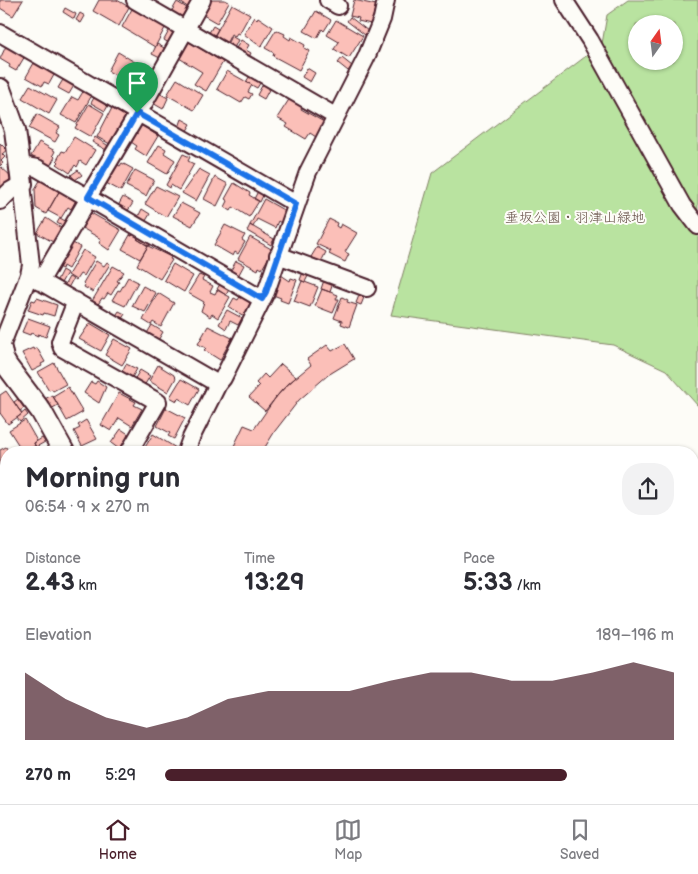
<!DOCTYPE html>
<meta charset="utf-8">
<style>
:root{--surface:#fff;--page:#f2f2f3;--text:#2b2b33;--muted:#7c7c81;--line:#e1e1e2;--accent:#4a1f2b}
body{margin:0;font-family:"Balsamiq Sans","Klee One",sans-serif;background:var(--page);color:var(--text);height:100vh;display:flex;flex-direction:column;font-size:19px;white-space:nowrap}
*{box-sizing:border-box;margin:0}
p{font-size:16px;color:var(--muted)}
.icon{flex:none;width:28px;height:28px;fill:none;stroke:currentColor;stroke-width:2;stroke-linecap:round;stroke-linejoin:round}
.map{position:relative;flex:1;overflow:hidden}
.details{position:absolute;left:0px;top:446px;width:699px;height:359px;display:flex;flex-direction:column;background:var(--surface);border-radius:20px 20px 0 0;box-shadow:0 1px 4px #0004}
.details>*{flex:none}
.needle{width:32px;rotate:14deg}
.fabs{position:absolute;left:628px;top:15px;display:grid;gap:10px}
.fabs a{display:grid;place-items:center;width:55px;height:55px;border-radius:50%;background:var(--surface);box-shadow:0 1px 4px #0004;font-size:25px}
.pin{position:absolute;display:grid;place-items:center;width:42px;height:42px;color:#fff;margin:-51px -21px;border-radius:50% 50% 50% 0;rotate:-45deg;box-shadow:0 0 5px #0007}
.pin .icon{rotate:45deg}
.round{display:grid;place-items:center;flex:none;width:52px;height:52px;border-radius:20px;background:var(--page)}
.overview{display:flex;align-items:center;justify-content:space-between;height:85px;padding:0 25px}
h1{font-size:28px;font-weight:700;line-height:38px}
.metrics{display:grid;grid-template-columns:repeat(3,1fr);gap:8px;height:85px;padding:5px 25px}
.metrics div{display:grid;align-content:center}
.metrics b{font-size:25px;font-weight:700}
.metrics small{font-size:14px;font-weight:400}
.metrics p{font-size:14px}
.chart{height:140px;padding:10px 25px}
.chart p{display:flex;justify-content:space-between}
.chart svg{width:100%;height:90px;margin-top:5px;fill:var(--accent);opacity:.7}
ul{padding:0 25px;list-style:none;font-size:16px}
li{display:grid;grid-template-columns:80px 60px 1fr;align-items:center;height:38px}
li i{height:12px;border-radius:6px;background:var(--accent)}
.tabs{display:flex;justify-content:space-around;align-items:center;height:70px;border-top:1px solid var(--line);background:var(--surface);font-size:14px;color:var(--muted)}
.tabs a{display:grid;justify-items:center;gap:2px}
.tabs .active{color:var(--accent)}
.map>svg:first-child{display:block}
.green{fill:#b9e3a0;stroke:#828166;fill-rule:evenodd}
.building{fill:#fbbfb8;stroke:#4a1f2b}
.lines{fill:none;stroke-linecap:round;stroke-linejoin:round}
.minor-casing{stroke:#4a1f2b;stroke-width:20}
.tertiary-casing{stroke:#4a1f2b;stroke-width:24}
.minor{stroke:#fdfcf7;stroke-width:16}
.tertiary{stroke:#fdfcf7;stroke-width:20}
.route-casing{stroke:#fff;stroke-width:10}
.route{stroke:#1a73e8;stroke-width:6}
.labels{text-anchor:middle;stroke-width:4;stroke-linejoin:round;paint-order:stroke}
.park-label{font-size:14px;fill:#665048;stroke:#fdfcf7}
</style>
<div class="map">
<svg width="698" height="804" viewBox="0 0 698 804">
<rect width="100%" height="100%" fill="#fdfcf7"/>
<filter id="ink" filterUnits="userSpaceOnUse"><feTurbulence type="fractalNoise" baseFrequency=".02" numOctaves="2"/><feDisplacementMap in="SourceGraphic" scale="10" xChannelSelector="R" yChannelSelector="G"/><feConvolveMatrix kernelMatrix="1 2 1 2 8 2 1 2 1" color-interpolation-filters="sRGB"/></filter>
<g filter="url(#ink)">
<!-- green -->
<path class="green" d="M 628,0 L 698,0 L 698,406 L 666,370 L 613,345 L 391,315 L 432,173 L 602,44 L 607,15 ZM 636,24 L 674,24 L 674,61 L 636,61 Z
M 698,497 L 698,601 L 693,586 L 692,501 Z
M 0,720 L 6,724 L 6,799 L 28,799 L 27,804 L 0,804 Z"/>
<!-- building -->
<path class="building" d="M 0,0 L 23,0 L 13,16 L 0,8 Z
M 99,0 L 117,0 L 129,7 L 119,26 L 93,11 Z
M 177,0 L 194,0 L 189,8 Z
M 211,0 L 225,0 L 229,2 L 217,23 L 203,15 Z
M 354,0 L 376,5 L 371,24 L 358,21 L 359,18 L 350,16 Z
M 177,2 L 187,8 L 180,20 L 170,14 Z
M 232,4 L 250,14 L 239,34 L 237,33 L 235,36 L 231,34 L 226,44 L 214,37 Z
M 65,8 L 76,14 L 74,19 L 63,12 Z
M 132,9 L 161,25 L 162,24 L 166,26 L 155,47 L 122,27 Z
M 316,11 L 331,20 L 324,31 L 322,29 L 317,38 L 304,31 Z
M 80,13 L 85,16 L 81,23 L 76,20 Z
M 255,17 L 257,19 L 258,17 L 273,27 L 261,47 L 244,34 Z
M 350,17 L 368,31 L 365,35 L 347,21 Z
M 336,20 L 363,36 L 349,58 L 334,49 L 339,42 L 327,35 Z
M 213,26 L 218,29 L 212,39 L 207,36 Z
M 170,29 L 178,34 L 172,45 L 164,40 Z
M 276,30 L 285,34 L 284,36 L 290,40 L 291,37 L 305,45 L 304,48 L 309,51 L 299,70 L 273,56 L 274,53 L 265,48 Z
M 231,36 L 238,40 L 233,50 L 226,46 Z
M 241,40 L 249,45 L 246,50 L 251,53 L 249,57 L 235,50 Z
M 189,42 L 223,62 L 206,91 L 194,84 L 202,72 L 179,58 Z
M 157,44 L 166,49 L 160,58 L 152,54 Z
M 6,46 L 25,56 L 16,71 L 9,67 L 10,65 L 0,59 Z
M 118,52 L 143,67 L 145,64 L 153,69 L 148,79 L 139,74 L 134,82 L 126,78 L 124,80 L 108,71 Z
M 342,58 L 352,66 L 348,71 L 338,63 Z
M 34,63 L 54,75 L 49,84 L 44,82 L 42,86 L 26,77 Z
M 307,68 L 315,73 L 310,82 L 302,77 Z
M 227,71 L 252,85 L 248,92 L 252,94 L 249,99 L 245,97 L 241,103 L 217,89 Z
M 251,74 L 262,80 L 257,88 L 246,82 Z
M 64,78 L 75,84 L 69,94 L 58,88 Z
M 177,79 L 203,95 L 194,110 L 167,95 Z
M 264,82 L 271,86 L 264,99 L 257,95 Z
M 30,85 L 57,100 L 49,114 L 22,98 Z
M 131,85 L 141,91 L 134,102 L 125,96 Z
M 84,90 L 92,95 L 76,123 L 61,115 L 72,97 L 78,100 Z
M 157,92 L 168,98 L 163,109 L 151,102 Z
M 95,96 L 109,104 L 105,111 L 91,103 Z
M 290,98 L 303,105 L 301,109 L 324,122 L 316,137 L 310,133 L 306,139 L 286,127 L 288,124 L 277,118 Z
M 89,104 L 104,113 L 91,137 L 75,128 Z
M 113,106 L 129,115 L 110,144 L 97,137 Z
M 37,114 L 60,127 L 56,133 L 59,135 L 55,142 L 29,128 Z
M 182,119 L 191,124 L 185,134 L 178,130 Z
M 141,125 L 158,136 L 146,156 L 135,149 L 137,146 L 131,142 Z
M 74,137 L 95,150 L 86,165 L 80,161 L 77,167 L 75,165 L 70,173 L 57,164 L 59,162 L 57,160 L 62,151 L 65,152 Z
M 95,137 L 110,147 L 108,151 L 92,142 Z
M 39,142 L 55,151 L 53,155 L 55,157 L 50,166 L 31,156 Z
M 0,143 L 7,150 L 2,154 L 5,157 L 1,161 L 3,163 L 0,166 Z
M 159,145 L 166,149 L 164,153 L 175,160 L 167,174 L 148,163 Z
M 183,154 L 190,157 L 188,161 L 194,164 L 179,190 L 171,185 L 170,188 L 166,185 Z
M 122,163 L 133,169 L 121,191 L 106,183 L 116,164 L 120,166 Z
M 1,167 L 12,177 L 0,192 L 0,168 Z
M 199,169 L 210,175 L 196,201 L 182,193 Z
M 78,170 L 82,175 L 75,180 L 71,175 Z
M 135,170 L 154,180 L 146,196 L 126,186 Z
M 42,177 L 61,188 L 46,214 L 36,208 L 35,189 Z
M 215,177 L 228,184 L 217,206 L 204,199 Z
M 234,183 L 250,193 L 249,195 L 259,201 L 249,217 L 233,207 L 231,211 L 225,207 L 228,201 L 225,199 Z
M 156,186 L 178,197 L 166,217 L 145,204 Z
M 259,189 L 265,191 L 260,202 L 254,199 Z
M 60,190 L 76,200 L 71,209 L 68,207 L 61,218 L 48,211 Z
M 123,197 L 133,203 L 127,212 L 118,206 Z
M 264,199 L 287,212 L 281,223 L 278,221 L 275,228 L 257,219 L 253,227 L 250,225 Z
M 181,203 L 200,213 L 192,226 L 173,216 Z
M 142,209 L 150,214 L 144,224 L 137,219 Z
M 91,213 L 121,230 L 109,250 L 99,243 L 101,239 L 82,228 Z
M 46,218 L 61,228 L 53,242 L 37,233 Z
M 60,218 L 67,222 L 64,227 L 57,223 Z
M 329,219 L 337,223 L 336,226 L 339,228 L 341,224 L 357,233 L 345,252 L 349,254 L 345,262 L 329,254 L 331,251 L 316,244 Z
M 225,225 L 245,235 L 242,240 L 245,242 L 238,254 L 235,252 L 233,256 L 214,245 Z
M 250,225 L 274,239 L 271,245 L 247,231 Z
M 133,229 L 153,241 L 149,246 L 137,239 L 139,237 L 133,234 L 132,236 L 130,235 Z
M 133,234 L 139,237 L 137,239 L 148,246 L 140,259 L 122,249 L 130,235 L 132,236 Z
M 250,237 L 273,250 L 262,269 L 259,267 L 258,270 L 238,259 Z
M 71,242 L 80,247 L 68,269 L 63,266 L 62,269 L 58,267 Z
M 148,246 L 171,257 L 170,259 L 172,260 L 160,279 L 137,265 Z
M 317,247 L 326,252 L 321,262 L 311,257 Z
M 83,250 L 95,257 L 84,276 L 80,274 L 76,280 L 68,275 Z
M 96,261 L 104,266 L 107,262 L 110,264 L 93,292 L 84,287 L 85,285 L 83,283 Z
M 236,261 L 244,265 L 238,276 L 230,272 Z
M 173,264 L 193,276 L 184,292 L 164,280 Z
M 113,266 L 124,272 L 117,281 L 119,282 L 111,295 L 108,293 L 104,299 L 102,298 L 97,306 L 91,303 Z
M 62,270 L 67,273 L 61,283 L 57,280 Z
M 303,272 L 309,274 L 305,282 L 300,280 Z
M 199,275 L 204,277 L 202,280 L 213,286 L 210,292 L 215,294 L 217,290 L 230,297 L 218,318 L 212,314 L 210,317 L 201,311 L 204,302 L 188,293 Z
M 281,275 L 290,281 L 291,278 L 297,280 L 288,303 L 280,300 L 281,298 L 273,295 Z
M 69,277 L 73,279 L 68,288 L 64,286 Z
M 128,277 L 138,282 L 125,306 L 112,300 L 118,290 L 120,291 Z
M 324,280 L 333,283 L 330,292 L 321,289 Z
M 222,281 L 231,286 L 226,295 L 217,289 Z
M 302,281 L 318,287 L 310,307 L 294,301 Z
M 143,286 L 156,293 L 145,312 L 132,306 Z
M 322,289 L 338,295 L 336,299 L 339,299 L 333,313 L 315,306 Z
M 158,293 L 174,303 L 161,327 L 153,322 L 151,325 L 143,320 Z
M 360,293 L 365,295 L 361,305 L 356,303 Z
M 241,295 L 253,301 L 244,316 L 229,307 L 234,298 L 238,300 Z
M 342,297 L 348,300 L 347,302 L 357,305 L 349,327 L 341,324 L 342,321 L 334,318 Z
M 37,298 L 57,305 L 54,316 L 44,313 L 43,315 L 28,310 L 32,300 L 35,301 Z
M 227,310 L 242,318 L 238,325 L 230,321 L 226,329 L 219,324 Z
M 119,311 L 125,314 L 121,320 L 115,317 Z
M 28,318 L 50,326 L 46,337 L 38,334 L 38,336 L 31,333 L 30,335 L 22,332 Z
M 90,323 L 110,335 L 101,351 L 79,339 Z
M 152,325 L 163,332 L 157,342 L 146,335 Z
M 208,326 L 232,338 L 220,360 L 204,350 L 206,348 L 198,344 Z
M 114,339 L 132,349 L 122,365 L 105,355 Z
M 345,344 L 354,359 L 328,375 L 299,400 L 275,431 L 262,452 L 241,452 L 242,450 L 234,446 L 244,425 L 254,429 L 276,397 L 288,384 L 311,365 L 307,359 L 327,345 L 332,351 Z
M 33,348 L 34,350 L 37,348 L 45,362 L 41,364 L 42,366 L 32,371 L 22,353 Z
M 54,363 L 66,384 L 53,391 L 52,389 L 49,390 L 38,372 Z
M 126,364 L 137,369 L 131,379 L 121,373 Z
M 281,364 L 296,377 L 282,390 L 265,411 L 249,397 L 259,386 L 256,383 L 264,374 L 268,378 Z
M 158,365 L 174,375 L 174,376 L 176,378 L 168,392 L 149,381 Z
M 140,370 L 150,376 L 144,386 L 134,380 Z
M 181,379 L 199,389 L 190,405 L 178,398 L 177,401 L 170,397 Z
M 97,381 L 106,387 L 99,403 L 84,393 L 91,382 L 95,384 Z
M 68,387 L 83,412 L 67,421 L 53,396 Z
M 6,391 L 22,414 L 8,424 L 0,413 L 0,395 Z
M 119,393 L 136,402 L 134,405 L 142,409 L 132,426 L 119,418 L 111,431 L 101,425 Z
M 52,395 L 58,405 L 49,410 L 43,400 Z
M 18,399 L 24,408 L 20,411 L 14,402 Z
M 166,408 L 185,418 L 174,439 L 168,436 L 170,433 L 157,426 Z
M 25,411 L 28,415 L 20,422 L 17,418 Z
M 25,420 L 37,441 L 34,443 L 35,446 L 23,452 L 9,430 Z
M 86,420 L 97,439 L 82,446 L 74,431 L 80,428 L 78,425 Z
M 121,429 L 130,435 L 119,449 L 111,443 Z
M 153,434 L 176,448 L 174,452 L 154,452 L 151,451 L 148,452 L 144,449 Z
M 42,438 L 45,442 L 36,447 L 34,443 Z
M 6,447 L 9,452 L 6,452 L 6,486 L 2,488 L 0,484 L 0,450 Z
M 6,487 L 6,513 L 0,516 L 0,491 Z
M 2,541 L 6,551 L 6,560 L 0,563 L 0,542 Z
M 0,586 L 6,601 L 0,603 Z
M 0,667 L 6,672 L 6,692 L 3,696 L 0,694 Z
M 44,799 L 62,799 L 61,803 L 52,802 L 52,804 L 44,803 Z
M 66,799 L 82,799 L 81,804 L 66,804 Z
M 88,799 L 103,799 L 102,804 L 87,804 Z
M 110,799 L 125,799 L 125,804 L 110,804 Z
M 129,799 L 148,799 L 147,804 L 128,804 Z
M 169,799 L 188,799 L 189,804 L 170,804 Z
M 191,799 L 212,800 L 212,804 L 191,804 Z
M 289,799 L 292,799 L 302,803 L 287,804 Z
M 358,799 L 377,799 L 372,804 Z"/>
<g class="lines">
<!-- minor casing -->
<g class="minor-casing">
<path id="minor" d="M 135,0 L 335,116
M 328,0 L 338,6
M 564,0 L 590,40 L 682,205 L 698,226
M 0,33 L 296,204
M 20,165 L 37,168 L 262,299
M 88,197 L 143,105 L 202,0
M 0,201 L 10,191 L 22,184 L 31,265 L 29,275 L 0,349
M 278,255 L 367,288
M 29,275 L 218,384
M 40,282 L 89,198
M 76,301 L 60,342 L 62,348 L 158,402 L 129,452
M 186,452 L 191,438 L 218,384 L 223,378 L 266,292 L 308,172 L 366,58 L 382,19 L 386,0
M 0,532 L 6,531
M 0,631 L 6,627
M 156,799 L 157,804
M 265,799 L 268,804
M 320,799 L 332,804
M 33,804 L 34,799
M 278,804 L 281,799
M 379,804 L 384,799"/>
</g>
<!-- tertiary casing -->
<g class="tertiary-casing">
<path id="tertiary" d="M 0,89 L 15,130 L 22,184
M 1,349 L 3,359 L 7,366 L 41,411 L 64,452
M 227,799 L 227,804"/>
</g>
<!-- minor -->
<use href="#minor" class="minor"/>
<!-- tertiary -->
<use href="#tertiary" class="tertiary"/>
</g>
</g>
<g class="lines" filter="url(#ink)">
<!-- route casing -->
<g class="route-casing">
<path id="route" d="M 137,113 L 296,204 L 266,292 L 262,299 L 88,197 Z"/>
</g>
<!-- route -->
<use href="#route" class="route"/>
</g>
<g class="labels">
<!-- park labels -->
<g class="park-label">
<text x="575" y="222">垂坂公園・羽津山緑地</text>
</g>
</g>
</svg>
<div class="fabs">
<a><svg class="needle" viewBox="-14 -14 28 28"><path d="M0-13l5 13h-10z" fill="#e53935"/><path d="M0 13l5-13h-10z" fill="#7c7c81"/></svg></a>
</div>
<div class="pin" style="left:137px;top:113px;background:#1e9e55"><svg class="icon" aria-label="arrive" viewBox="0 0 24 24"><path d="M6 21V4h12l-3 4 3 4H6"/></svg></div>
<section class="details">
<div class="overview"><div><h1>Morning run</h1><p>06:54 · 9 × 270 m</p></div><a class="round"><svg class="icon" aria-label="share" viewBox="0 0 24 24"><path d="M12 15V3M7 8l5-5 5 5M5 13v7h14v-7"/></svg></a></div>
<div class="metrics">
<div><p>Distance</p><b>2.43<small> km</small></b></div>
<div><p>Time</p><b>13:29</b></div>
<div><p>Pace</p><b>5:33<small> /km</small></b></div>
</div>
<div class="chart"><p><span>Elevation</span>189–196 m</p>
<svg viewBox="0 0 160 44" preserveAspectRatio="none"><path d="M0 44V11L10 24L20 33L30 38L40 33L50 24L60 20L70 20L80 20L90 15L100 11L110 11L120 15L130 15L140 11L150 6L160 11V44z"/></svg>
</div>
<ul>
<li><b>270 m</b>5:29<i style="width:79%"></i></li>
</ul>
</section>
</div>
<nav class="tabs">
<a class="active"><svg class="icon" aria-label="home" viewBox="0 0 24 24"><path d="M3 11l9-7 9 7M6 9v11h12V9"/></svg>Home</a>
<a><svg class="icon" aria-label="map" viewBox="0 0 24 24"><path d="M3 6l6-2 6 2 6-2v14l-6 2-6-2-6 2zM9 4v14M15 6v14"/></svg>Map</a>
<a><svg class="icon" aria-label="saved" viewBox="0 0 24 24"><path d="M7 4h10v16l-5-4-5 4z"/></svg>Saved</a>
</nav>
